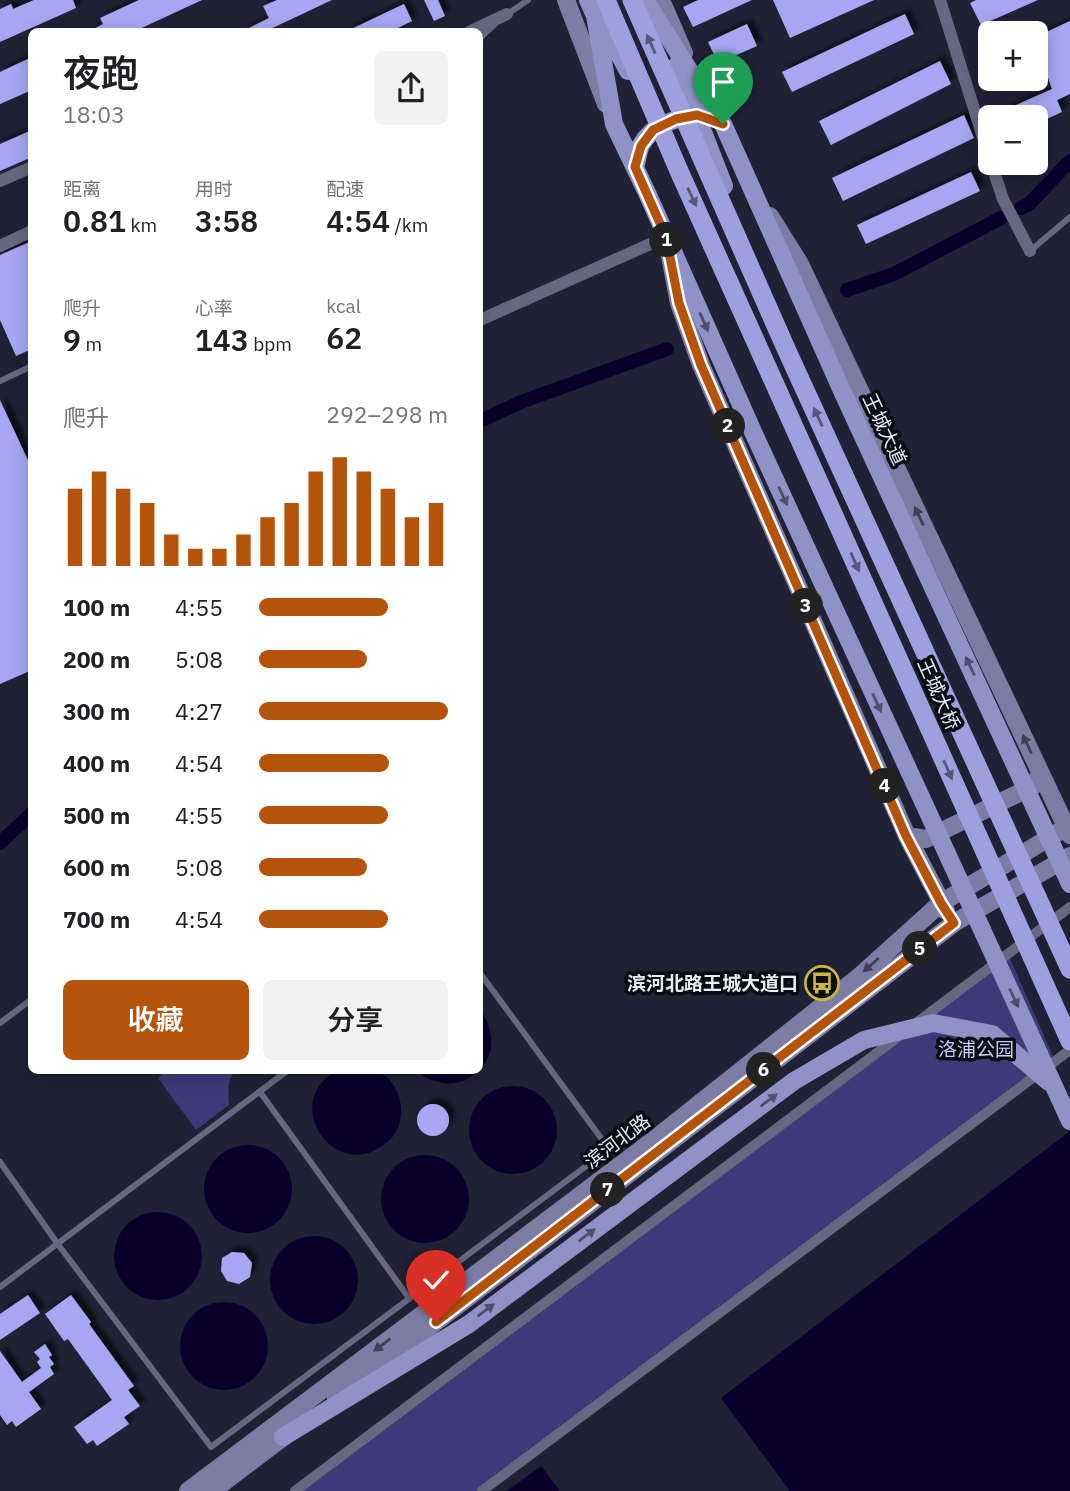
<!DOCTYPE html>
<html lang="zh">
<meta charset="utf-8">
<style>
:root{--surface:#fff;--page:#f2f2f2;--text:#202124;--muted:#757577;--accent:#b45309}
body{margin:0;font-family:"IBM Plex Sans","Noto Sans SC",sans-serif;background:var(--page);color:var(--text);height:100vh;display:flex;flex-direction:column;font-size:26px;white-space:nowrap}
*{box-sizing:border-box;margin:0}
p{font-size:23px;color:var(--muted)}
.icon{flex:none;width:38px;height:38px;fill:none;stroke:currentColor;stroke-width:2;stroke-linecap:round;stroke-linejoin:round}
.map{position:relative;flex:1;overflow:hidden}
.panel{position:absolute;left:28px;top:28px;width:455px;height:1046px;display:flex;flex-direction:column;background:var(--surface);border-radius:10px;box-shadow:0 4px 18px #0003}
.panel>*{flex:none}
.fabs{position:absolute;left:978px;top:21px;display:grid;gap:14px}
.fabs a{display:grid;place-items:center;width:70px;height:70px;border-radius:10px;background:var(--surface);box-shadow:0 4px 18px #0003;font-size:35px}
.pin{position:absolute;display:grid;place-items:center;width:60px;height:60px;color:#fff;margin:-72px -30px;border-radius:50% 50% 50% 0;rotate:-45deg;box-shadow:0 0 7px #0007}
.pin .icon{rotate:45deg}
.km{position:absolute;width:35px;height:35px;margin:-18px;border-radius:50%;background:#222;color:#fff;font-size:19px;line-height:35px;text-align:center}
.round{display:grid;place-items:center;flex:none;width:74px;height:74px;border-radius:10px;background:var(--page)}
.overview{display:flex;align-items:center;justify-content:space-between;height:119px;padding:0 35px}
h1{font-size:38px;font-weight:600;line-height:52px}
.figures{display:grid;grid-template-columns:repeat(3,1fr);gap:10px;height:119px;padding:7px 35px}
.figures div{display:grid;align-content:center}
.figures b{font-size:30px;font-weight:600}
.figures small{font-size:19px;font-weight:400}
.figures p{font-size:19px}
.chart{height:196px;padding:14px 35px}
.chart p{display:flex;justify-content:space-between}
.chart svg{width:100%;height:126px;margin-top:7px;stroke:var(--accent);stroke-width:6}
.action{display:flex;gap:14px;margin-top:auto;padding:14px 35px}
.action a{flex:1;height:80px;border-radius:10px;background:var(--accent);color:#fff;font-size:28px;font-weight:600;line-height:80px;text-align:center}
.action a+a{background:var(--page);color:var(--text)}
ul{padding:0 35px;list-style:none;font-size:23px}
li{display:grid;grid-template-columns:112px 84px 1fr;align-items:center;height:52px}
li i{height:18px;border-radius:9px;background:var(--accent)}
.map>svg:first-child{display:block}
.green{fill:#3e3a79}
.water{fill:#0a002c}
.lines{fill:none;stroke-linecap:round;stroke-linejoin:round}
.canal{stroke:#0a002c;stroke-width:14}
.building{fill:#a6a6f3;filter:url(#shadow)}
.service{stroke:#676781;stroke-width:6}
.pedestrian{stroke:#676781;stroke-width:10}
.minor{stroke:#676781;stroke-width:12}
.secondary{stroke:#7c7ca4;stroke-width:18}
.primary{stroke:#9091c7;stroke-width:18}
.trunk{stroke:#9e9fde;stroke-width:19}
.oneway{fill:#55567a}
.oneway2{fill:#4e4e6e}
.oneway3{fill:#3e3e55}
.route-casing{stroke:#fff;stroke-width:14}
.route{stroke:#b45309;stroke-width:9}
.labels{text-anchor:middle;stroke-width:7;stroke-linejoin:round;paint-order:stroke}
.street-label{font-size:19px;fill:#eaeaf9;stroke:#0c0c15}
.poi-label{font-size:19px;font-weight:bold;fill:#eaeaf9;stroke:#0c0c15;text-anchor:end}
.park-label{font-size:19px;fill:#c8c9f2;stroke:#0c0c15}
</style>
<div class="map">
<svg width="1070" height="1491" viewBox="0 0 1070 1491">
<defs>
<filter id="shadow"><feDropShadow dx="5.5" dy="-5.5" stdDeviation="2" flood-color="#0009"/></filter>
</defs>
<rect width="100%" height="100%" fill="#212136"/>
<!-- green -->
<path class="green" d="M 1008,954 L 1055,1061 L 482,1491 L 295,1491 Z
M 167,1071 L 235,1071 C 227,1082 228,1091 229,1105 L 196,1130 L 158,1078 Z"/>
<!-- water -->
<path class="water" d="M 480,1009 C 493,1028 497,1052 480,1069 Z
M 336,1071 L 378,1071 C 393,1079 401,1094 401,1110 C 402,1122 396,1136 386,1143 C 336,1185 279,1103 336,1071 Z
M 416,1071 L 478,1071 C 460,1089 435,1086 416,1071 Z
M469 1130a44 44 0 1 1 88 0a44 44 0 1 1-88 0Z
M 1070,1131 L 1070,1491 L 790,1491 L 721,1398 Z
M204 1189a44 44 0 1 1 88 0a44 44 0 1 1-88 0Z
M381 1199a44 44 0 1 1 88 0a44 44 0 1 1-88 0Z
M114 1256a44 44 0 1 1 88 0a44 44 0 1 1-88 0Z
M270 1280a44 44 0 1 1 88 0a44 44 0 1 1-88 0Z
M180 1346a44 44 0 1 1 88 0a44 44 0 1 1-88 0Z
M 541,1466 L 560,1491 L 507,1491 Z"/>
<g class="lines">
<!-- canal -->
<path class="canal" d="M 1021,208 L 1029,204 L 1070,161
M 847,290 L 894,274 L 1001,218
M 480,421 L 521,402 L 667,349
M 0,843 L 32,813"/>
</g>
<!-- building -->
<path class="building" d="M 34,0 L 73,0 L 76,8 L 0,42 L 0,9 L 11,4 L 13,9 Z
M 139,0 L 202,0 L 133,32 L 88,32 L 103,24 L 100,18 Z
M 277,0 L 332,0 L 264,32 L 241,32 L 269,18 L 263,6 Z
M 424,0 L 438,0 L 445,16 L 434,21 Z
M 698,0 L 752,0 L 693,27 L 683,7 Z
M 773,0 L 874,0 L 790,38 Z
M 976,0 L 1038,0 L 981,25 L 970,3 Z
M 404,4 L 412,21 L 390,32 L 345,32 Z
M 905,14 L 914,34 L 792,92 L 782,72 Z
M 1070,21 L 1070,94 L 1057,100 L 1062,112 L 1036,124 L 1036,117 L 1008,117 L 1005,110 L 1052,89 L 1042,61 L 1036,64 L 1036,37 Z
M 747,24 L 757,46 L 718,63 L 708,42 Z
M 32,57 L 32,90 L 0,104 L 0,72 Z
M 940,61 L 951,84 L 831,145 L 819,121 Z
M 964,115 L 974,138 L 843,201 L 832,178 Z
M 32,130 L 32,157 L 0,171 L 0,144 Z
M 971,172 L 980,191 L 866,244 L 857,225 Z
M 32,241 L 32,349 L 16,356 L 0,320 L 0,255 Z
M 0,400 L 32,469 L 32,670 L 0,684 Z
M417 1120a16 16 0 1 1 32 0a16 16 0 1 1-32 0Z
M 232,1252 L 244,1253 L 252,1263 L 250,1277 L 239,1284 L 227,1281 L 221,1271 L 222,1258 Z
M 28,1295 L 40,1313 L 0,1340 L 0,1314 Z
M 71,1295 L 91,1322 L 89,1324 L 134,1386 L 128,1390 L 140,1406 L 124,1417 L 129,1424 L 97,1446 L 93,1440 L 87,1444 L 74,1427 L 112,1400 L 68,1339 L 64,1341 L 45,1314 Z
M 45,1344 L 52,1355 L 49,1357 L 54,1364 L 50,1367 L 54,1374 L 29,1392 L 41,1409 L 16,1427 L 12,1421 L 7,1425 L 0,1415 L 0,1351 L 22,1382 L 41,1368 L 37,1362 L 40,1359 L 34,1352 Z"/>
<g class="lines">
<!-- service -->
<path class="service" d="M 506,15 L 528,0
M 480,38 L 495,24
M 1030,251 L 1070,217
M 0,381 L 32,366
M 0,1023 L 32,999
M 260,1092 L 409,1298
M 0,1162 L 57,1243 L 211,1447 L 609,1149 L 480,973
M 0,1287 L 287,1071"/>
<!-- pedestrian -->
<path class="pedestrian" d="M 916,1023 L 1070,907
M 295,1491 L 898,1037
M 482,1491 L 1070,1050"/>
<!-- minor -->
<path class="minor" d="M 940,0 L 990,160
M 469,32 L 507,14
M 991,163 L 1003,199 L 1030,251
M 0,181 L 32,167
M 0,246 L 32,231
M 480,320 L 666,237"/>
<!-- secondary -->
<path class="secondary" d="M 566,0 L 606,104
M 661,0 L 684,53
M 770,216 L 800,264 L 1070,835
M 669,251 L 679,303 L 701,365 L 907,836 L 946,911
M 907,836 L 926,839 L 1033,786 L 1037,779
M 336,1398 L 512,1264 L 954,923 L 1070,856
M 188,1491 L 651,1142 L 861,975 L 941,903 L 1070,825
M 212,1491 L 294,1429"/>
<!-- primary -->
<path class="primary" d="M 588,0 L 595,16 L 614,124 L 648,195 L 754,434 L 1070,1121
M 645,0 L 723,124 L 843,393 L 1070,884
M 602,22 L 628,71
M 677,65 L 724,186
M 635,168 C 637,160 638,152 641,145 C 652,125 674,119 695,115
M 283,1437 L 469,1324 L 794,1081 L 864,1040 L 933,1023 L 992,1034 L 1049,1082"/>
<!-- trunk -->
<path class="trunk" d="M 606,0 L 679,171 L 1070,1041
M 632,0 L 788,353 L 1070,969"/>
</g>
<!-- one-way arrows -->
<defs><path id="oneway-solid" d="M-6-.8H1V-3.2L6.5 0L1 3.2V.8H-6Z" transform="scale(1.75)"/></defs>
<g class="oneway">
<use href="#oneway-solid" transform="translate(651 44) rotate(-114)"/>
<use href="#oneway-solid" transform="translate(692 197) rotate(65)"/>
<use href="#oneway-solid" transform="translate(818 417) rotate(-115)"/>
<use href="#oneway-solid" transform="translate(855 562) rotate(66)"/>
<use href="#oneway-solid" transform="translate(948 770) rotate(66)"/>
</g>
<g class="oneway2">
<use href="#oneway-solid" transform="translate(704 322) rotate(66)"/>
<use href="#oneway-solid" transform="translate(783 496) rotate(65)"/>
<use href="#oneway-solid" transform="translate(970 666) rotate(-115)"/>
<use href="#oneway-solid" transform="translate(877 703) rotate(65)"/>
<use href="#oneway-solid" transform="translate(1014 998) rotate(65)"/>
<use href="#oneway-solid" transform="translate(769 1100) rotate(-37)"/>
<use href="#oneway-solid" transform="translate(587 1235) rotate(-37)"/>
<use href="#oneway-solid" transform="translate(486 1310) rotate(-37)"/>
</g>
<g class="oneway3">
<use href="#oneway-solid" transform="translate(919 516) rotate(-115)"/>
<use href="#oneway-solid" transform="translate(1027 744) rotate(-115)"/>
<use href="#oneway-solid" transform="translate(871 965) rotate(138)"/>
<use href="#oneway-solid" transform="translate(382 1345) rotate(143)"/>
</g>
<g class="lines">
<!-- route casing -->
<g class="route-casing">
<path id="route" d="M 436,1322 L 954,923 L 941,903 L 906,836 L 701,365 L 679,303 L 666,237 L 635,167 L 641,146 L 653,130 L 676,119 L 697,115 L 723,124"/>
</g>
<!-- route -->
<use href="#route" class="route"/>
</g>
<!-- icons -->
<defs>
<g id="bus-ring" transform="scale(1.75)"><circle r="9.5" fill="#0c0c15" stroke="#c8bb3b" stroke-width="1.5"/><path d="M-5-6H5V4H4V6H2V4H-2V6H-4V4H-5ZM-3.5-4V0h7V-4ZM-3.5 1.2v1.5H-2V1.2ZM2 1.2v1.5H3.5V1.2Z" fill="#c8bb3b"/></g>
</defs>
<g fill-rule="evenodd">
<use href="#bus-ring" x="822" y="983"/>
</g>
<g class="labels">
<!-- street labels -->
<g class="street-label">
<text transform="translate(885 429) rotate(65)" y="7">王城大道</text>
<text transform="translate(939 694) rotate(66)" y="7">王城大桥</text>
<text transform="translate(617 1141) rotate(-37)" y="7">滨河北路</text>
</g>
<!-- poi labels -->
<g class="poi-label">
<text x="798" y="990">滨河北路王城大道口</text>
</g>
<!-- park labels -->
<g class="park-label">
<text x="976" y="1056">洛浦公园</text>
</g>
</g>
</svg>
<div class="fabs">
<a>+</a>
<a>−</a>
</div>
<div class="pin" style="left:723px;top:124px;background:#1e9e55"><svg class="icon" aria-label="arrive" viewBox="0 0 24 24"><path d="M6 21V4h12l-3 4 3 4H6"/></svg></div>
<div class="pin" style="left:436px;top:1322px;background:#d93025"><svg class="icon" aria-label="check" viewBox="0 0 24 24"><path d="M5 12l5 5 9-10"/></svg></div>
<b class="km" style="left:667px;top:240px">1</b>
<b class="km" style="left:728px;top:426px">2</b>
<b class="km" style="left:806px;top:606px">3</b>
<b class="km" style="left:885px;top:786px">4</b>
<b class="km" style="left:920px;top:949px">5</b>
<b class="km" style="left:764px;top:1070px">6</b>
<b class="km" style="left:608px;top:1190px">7</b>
<section class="panel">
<div class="overview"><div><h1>夜跑</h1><p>18:03</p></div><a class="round"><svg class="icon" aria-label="share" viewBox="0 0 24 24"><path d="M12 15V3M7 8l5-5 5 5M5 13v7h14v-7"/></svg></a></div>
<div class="figures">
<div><p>距离</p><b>0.81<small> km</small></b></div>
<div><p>用时</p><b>3:58</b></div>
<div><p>配速</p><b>4:54<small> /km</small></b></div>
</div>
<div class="figures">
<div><p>爬升</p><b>9<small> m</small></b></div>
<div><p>心率</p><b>143<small> bpm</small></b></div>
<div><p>kcal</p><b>62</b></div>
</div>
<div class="chart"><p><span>爬升</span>292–298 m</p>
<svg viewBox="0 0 160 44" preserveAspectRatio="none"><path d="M5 44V17M15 44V11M25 44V17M35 44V22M45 44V33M55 44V38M65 44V38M75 44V33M85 44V27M95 44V22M105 44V11M115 44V6M125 44V11M135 44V17M145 44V27M155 44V22"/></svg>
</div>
<ul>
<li><b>100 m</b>4:55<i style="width:68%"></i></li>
<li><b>200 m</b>5:08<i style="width:57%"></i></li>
<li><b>300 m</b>4:27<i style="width:100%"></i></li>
<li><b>400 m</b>4:54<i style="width:69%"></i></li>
<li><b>500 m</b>4:55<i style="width:68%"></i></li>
<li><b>600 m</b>5:08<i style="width:57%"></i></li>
<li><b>700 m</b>4:54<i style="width:68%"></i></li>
</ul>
<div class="action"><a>收藏</a><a>分享</a></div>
</section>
</div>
